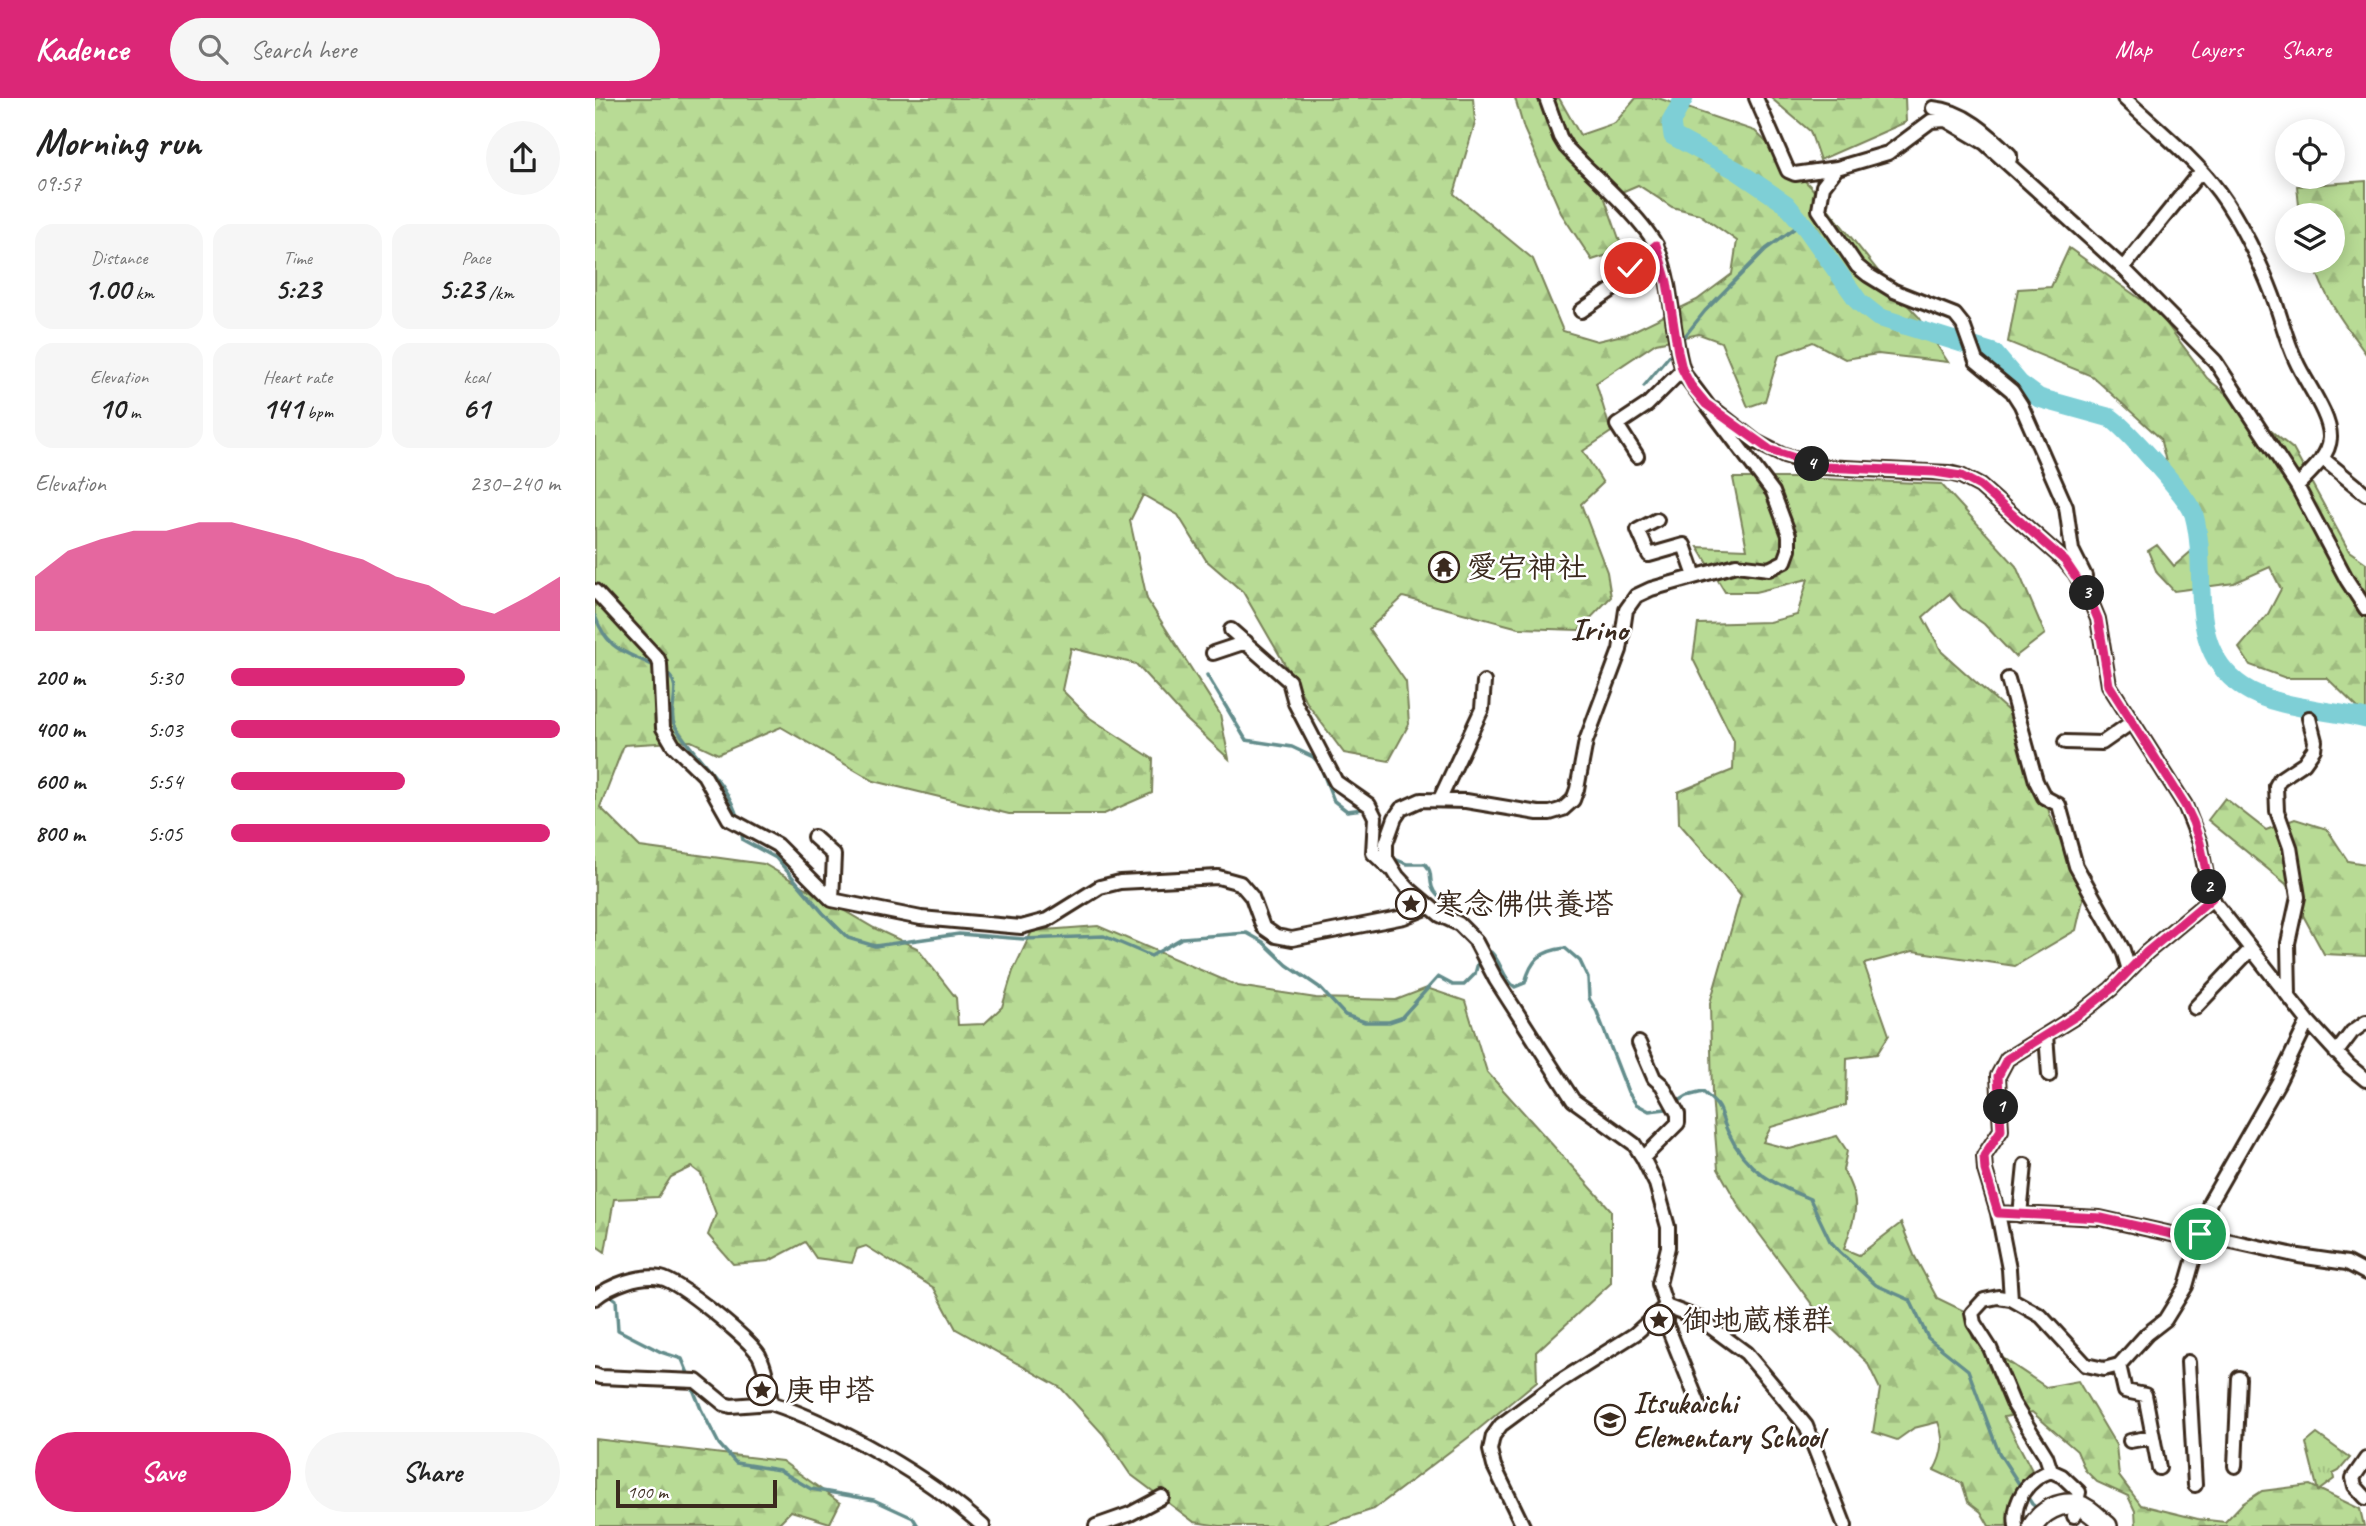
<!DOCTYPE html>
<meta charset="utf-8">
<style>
:root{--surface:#fff;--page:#f6f6f6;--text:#222;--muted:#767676;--accent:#db2777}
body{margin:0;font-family:Caveat,"Klee One",sans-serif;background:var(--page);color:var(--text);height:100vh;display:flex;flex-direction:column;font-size:26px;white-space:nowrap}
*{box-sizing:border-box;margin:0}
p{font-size:23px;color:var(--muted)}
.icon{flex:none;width:38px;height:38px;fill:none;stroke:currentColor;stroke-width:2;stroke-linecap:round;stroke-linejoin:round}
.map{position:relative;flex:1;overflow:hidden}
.details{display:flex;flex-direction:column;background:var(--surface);width:595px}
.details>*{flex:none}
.tools{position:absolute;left:1680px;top:21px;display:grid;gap:14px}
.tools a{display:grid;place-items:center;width:70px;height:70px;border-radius:50%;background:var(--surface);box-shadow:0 4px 18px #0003;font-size:35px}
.scale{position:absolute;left:21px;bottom:18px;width:161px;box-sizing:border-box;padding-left:7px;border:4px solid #3b2a1e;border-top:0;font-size:19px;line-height:24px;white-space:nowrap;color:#3b2a1e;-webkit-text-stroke:5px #fff;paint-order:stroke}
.pin{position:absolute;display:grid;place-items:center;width:60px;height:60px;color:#fff;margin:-30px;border:4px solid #fff;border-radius:50%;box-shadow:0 2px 7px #0007}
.km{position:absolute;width:35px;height:35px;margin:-18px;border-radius:50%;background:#222;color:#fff;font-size:19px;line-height:35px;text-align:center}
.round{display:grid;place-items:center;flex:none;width:74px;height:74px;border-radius:37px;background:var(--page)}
.summary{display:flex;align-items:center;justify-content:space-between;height:119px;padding:0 35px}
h1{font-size:38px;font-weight:700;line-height:52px}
.stats{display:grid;grid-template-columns:repeat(3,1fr);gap:10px;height:119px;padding:7px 35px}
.stats div{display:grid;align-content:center;border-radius:18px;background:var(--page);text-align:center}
.stats b{font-size:30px;font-weight:700}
.stats small{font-size:19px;font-weight:400}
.stats p{font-size:19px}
.chart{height:196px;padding:14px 35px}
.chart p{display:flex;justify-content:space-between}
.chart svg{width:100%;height:126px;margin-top:7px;fill:var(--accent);opacity:.7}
.button{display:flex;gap:14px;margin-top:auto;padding:14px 35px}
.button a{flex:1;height:80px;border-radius:42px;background:var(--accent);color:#fff;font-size:28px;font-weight:700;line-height:80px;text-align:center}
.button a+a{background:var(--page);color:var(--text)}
ul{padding:0 35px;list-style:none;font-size:23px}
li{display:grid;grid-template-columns:112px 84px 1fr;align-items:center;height:52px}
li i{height:18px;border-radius:9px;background:var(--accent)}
header{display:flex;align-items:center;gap:42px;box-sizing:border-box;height:98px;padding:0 35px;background:var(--accent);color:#fff}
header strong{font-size:33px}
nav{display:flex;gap:38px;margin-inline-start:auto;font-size:24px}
.search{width:490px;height:63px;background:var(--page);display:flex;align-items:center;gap:18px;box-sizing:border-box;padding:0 24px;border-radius:38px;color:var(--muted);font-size:26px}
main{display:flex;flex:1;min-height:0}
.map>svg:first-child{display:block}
.forest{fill:url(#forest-firs);stroke:#7a825a;stroke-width:2}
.park{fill:url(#park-tufts);stroke:#7a825a;stroke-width:2}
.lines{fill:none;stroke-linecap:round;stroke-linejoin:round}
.stream{stroke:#638d8c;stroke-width:3.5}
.river{stroke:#7ecfd6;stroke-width:19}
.street-casing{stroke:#3b2a1e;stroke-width:18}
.primary-casing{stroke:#3b2a1e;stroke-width:24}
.street{stroke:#fff;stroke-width:12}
.primary{stroke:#fff;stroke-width:19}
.route-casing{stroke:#fff;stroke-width:14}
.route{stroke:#db2777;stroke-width:9}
.labels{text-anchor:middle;stroke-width:5;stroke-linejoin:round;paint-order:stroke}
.poi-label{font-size:30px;font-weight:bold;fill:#3b2a1e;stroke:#fff;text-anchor:start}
.neighbourhood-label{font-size:32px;font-weight:bold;fill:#3b2a1e;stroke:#fff}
</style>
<header>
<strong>Kadence</strong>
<div class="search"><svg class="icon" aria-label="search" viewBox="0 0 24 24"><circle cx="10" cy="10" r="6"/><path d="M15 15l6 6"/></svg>Search here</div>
<nav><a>Map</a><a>Layers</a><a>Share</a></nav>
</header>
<main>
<section class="details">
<div class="summary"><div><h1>Morning run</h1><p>09:57</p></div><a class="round"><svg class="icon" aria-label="share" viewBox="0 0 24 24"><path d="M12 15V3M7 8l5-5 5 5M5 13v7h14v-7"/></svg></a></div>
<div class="stats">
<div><p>Distance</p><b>1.00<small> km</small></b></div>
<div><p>Time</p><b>5:23</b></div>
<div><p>Pace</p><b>5:23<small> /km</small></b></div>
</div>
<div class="stats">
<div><p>Elevation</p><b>10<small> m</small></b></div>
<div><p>Heart rate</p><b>141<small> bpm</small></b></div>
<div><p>kcal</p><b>61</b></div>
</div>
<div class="chart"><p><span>Elevation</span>230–240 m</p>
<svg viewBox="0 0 160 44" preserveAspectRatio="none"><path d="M0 44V25L10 16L20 12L30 9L40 9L50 6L60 6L70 9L80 12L90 16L100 19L110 25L120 28L130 35L140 38L150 32L160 25V44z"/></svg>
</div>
<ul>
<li><b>200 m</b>5:30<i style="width:71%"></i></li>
<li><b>400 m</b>5:03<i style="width:100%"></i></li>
<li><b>600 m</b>5:54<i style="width:53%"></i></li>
<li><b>800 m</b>5:05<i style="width:97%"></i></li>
</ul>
<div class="button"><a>Save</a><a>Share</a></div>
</section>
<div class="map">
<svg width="1771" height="1428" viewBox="0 0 1771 1428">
<defs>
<pattern id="forest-firs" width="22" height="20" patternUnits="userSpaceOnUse" patternTransform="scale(1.75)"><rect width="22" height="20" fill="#b8db95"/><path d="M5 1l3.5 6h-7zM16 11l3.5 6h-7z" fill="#9fbc80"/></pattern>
<pattern id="park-tufts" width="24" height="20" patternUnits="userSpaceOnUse" patternTransform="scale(1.75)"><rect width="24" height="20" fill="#b8db95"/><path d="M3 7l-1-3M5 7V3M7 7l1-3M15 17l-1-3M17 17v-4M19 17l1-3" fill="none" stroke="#9fbc80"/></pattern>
</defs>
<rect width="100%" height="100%" fill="#fff"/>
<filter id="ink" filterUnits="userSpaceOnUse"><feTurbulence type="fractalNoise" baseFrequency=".0143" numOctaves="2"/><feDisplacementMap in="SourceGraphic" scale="14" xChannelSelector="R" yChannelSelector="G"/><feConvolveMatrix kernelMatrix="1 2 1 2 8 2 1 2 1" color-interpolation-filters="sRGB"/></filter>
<g filter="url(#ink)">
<!-- forest -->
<path class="forest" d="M 0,0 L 878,0 L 880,25 L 859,96 L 938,161 L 968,233 L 1002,243 L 1032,236 L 1102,202 L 1137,176 L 1142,143 L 1104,116 L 1077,109 L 1043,87 L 1010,101 L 1028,152 L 997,162 L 966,115 L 929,31 L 920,0 L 964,0 L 985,37 L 1020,25 L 1041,0 L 1063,0 L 1160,33 L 1215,88 L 1299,193 L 1324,219 L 1353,264 L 1283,256 L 1250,261 L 1218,244 L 1184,257 L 1170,303 L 1153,309 L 1126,244 L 1104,236 L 1061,245 L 1001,285 L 1016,334 L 988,353 L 1008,385 L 986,406 L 1012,474 L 1016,499 L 984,532 L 924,530 L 808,499 L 774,531 L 811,584 L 814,626 L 794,663 L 749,655 L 714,608 L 648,494 L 611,462 L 583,417 L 548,397 L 535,423 L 552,501 L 625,616 L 634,661 L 591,621 L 541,566 L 476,550 L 467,592 L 495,620 L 558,661 L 557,695 L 509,716 L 414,716 L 279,683 L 186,629 L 123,656 L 96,643 L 29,647 L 5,709 L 45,749 L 169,766 L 279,830 L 322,850 L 361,900 L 363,927 L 389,926 L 407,909 L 418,873 L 437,833 L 503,828 L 643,888 L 721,900 L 801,902 L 832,890 L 870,903 L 892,974 L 1016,1112 L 1016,1185 L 941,1254 L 942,1283 L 874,1339 L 779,1411 L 727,1428 L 625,1428 L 599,1424 L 535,1376 L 508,1336 L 466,1290 L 361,1231 L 339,1190 L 271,1148 L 262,1151 L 257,1165 L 221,1160 L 210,1144 L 174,1163 L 138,1166 L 113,1137 L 121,1116 L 106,1076 L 97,1069 L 76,1079 L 63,1099 L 19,1101 L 10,1154 L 0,1147 Z
M 1176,0 L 1310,0 L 1311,24 L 1225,62 L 1215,33 Z
M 1771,83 L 1771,256 C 1749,226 1728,198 1718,163 L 1738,163 L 1738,117 L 1705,117 L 1702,88 Z
M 1474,150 L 1562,213 L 1612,280 L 1698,351 L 1754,453 L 1771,465 L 1771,613 L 1764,611 L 1732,580 L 1691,580 L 1655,567 L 1644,550 L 1673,516 L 1686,491 L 1675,469 L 1639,485 L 1579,493 L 1562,475 L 1553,453 L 1562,447 L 1579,468 L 1606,445 L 1589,406 L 1576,384 L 1565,340 L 1497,278 L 1413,244 L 1423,191 L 1456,189 Z
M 1138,380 L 1207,380 L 1346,386 L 1421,468 L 1450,536 L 1420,559 L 1389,526 L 1366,510 L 1354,496 L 1328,519 L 1347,554 L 1430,628 L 1455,717 L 1489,797 L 1481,832 L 1420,868 L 1318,853 L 1269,866 L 1294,937 L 1282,956 L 1252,960 L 1251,1007 L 1176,1029 L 1168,1044 L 1195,1051 L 1242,1038 L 1252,1053 L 1248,1072 C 1267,1106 1261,1115 1249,1151 L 1264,1157 L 1306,1125 L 1319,1157 L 1342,1200 L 1369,1213 L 1378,1240 L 1451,1289 L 1483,1283 L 1521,1347 L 1524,1378 L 1546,1407 L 1603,1421 L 1630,1424 L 1647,1406 L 1667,1393 L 1715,1387 L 1765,1411 L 1769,1428 L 1541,1428 L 1540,1413 L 1533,1398 L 1502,1384 L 1490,1372 L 1482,1353 L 1437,1314 L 1409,1319 L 1439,1376 L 1419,1396 L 1419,1428 L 1394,1428 L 1386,1414 L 1373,1404 L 1367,1385 L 1339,1372 C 1348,1356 1350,1342 1343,1324 L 1319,1330 L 1302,1342 L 1278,1334 L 1285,1291 L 1272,1264 L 1231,1225 L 1145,1110 L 1123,1071 L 1117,997 L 1115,905 L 1146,797 L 1084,725 L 1083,694 L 1138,672 L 1139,643 L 1098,561 L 1103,526 L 1174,524 L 1202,517 L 1213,481 L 1160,494 L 1130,494 L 1103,449 L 1152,451 Z
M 1630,700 L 1671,732 L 1700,721 L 1732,731 L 1753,763 L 1771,766 L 1771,858 L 1729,856 L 1691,786 L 1613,722 Z
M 0,1341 L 187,1363 L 245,1405 L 235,1425 L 196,1413 L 181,1428 L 0,1428 Z"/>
<!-- park -->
<path class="park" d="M 1722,1336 L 1755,1360 L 1744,1373 L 1738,1376 L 1739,1381 L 1723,1393 L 1711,1345 Z"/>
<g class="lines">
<!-- stream -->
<path class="stream" d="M 1086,243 L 1110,213 L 1171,151 L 1207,125
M 1049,288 L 1079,252
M 0,518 C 14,555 31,553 63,570
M 69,574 C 91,585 71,612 80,628 C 100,661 133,683 143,722
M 612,577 L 651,642 L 697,649 L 718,659 L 724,665 L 739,703 L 752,713 L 768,711 L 771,713
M 146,733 L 148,742 L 181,760 L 228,815 L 253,840 L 280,848 L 364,836 L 429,841 L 509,838 L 556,858 L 587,840 L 652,835 L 668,844 L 692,867 L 724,889 L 750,917 L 770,924 L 794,924 L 806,920 L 843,879 L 858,887 L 869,887 L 880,876 L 884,861
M 773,734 L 772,749 L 774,750
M 797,760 L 812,766 L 830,766 C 838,774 834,779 837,789 C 840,800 848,796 851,815
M 852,826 L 866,835
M 891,857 L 896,854 C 907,865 908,881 920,889 L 930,885 C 936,862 945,853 970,850 L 985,863 L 993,880 L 994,900 L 1002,914 L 1033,994 L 1041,1006 L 1054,1013 L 1071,1011 L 1092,998 L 1108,994 C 1130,1012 1122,1011 1133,1034 C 1151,1073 1178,1086 1215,1101 L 1235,1143 L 1245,1154 L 1281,1187 L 1315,1202 L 1333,1240 L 1373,1272 L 1404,1355 L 1437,1406 L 1443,1411
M 13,1196 L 21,1202 L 23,1232 L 66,1254 L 87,1261 L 94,1278
M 96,1286 L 106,1311 L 124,1346 L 141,1365 L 184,1372 L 216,1391 L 279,1402 L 318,1420 L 323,1428"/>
<!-- river -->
<path class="river" d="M 1089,0 L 1076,24 L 1078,38 L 1141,72 L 1191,106 L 1212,131 L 1264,204 L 1283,219 L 1399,255 L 1425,286 L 1444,300 L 1516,320 C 1532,332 1595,401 1599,417 C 1615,476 1588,549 1648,589 C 1679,610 1735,612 1771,621"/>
<!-- street casing -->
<g class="street-casing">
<path id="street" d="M 951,0 L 965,39 L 971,49 C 995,75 1053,124 1064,154 C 1079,193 1076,237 1089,276 L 1178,394 L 1194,437 L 1194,452 L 1190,463 L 1174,471 L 1141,467 L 1056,491 L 1041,498 L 1031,512 L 1025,552 L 991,643 L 982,691 L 978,702 L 968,711 L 955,715 L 943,715 L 871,703 L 826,702 L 806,711 L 800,720 L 791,745 L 791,760 L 802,778 L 814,791 L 845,817 L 864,826 L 880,842 L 901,882 L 978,1002 L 1039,1046 L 1048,1060 L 1061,1086 L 1073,1129 L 1073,1149 L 1064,1186 L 1071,1208 L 1105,1221 L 1151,1255 L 1177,1286 L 1211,1328 L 1250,1428
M 1161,0 L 1193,73 L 1200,76 L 1242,70
M 1529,0 C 1561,30 1598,59 1624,94 C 1644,121 1666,166 1678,198 C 1686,219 1691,242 1701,263 C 1710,284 1736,317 1735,340 C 1734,359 1714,375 1702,388
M 1338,10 C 1368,12 1394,36 1415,57 L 1415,61
M 1528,170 L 1606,73
M 986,213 L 1034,180 L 1035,170 L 1061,147
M 1120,312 L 1161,344 L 1189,358 L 1228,369 L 1354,375 L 1366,378 L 1385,388 L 1470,463 L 1480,475 L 1493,497 L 1503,521 L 1514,587 L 1590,707 L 1605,745 L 1614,792 L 1620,805 L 1713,923 L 1754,968 L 1771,982
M 1042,358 L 1022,327 L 1052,307 L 1088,271
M 1727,360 L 1771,396
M 1062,422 L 1043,432 L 1054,457 L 1089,447 L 1100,478
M 1488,489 L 1490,478 L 1477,452 L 1471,409 L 1426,307 L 1417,293 L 1381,263 L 1368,227 L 1360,217 L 1299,193 L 1273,177 L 1262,168 L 1224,112 L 1228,88 L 1242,70 L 1293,55 L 1336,23 L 1351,22 L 1390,45 L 1528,170 L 1620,263 L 1702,388 L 1752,482 L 1771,511
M 0,493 L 63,561 L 65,566 L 68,630 L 78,647 L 109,677 L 134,721 L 182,747 L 237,802 L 326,820 L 426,829 L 452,822 L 505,789 L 525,784 L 623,779 L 645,785 L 657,799 L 668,829 L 681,838 L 697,841 L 809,819 L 834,809
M 636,532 L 694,583 L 700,605 L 741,684 L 774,707 L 780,719 L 778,755 L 794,770
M 618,555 L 651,544
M 1413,581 L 1441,683 L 1449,699 L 1464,707 L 1481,768 L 1528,852 L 1534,872
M 1470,644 L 1507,645 L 1537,624
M 845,701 L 887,611 L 889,584
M 219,739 L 239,757 L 237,802
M 1694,898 L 1693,845 L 1703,799 L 1695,749 L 1682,713 L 1681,688 L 1685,681 L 1709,665 L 1719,651 L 1720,643 L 1714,620
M 1600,910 L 1656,851
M 1451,937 L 1454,977
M 1044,945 L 1059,980 L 1067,987 L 1083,1016 L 1083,1025 L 1048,1060
M 1741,955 L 1757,934 L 1771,924
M 1403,1115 L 1505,1120 L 1603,1142
M 1425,1117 L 1430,1067
M 1605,1136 L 1704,1158 L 1752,1165 L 1771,1175
M 0,1200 C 16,1187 45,1176 66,1180 C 85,1184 154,1241 164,1257 C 171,1271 174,1289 176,1305 C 247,1329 332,1378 388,1428
M 1416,1201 L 1414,1171 L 1403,1115 L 1390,1072 L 1389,1058 L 1406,1032 L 1403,978 L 1412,961 L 1486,915 L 1516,891 L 1552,854 L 1617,800
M 1071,1208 L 1071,1225 L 1104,1307
M 1593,1264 L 1600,1387
M 1524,1267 L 1530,1293 L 1550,1297 L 1564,1370
M 0,1277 L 5,1279 L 101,1283 L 129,1306 L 136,1308 L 176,1305
M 1535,1343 L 1558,1339
M 1771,1361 L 1758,1380 L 1760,1388 L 1771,1400
M 1640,1368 L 1644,1280
M 1479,1418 L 1484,1394 L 1467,1378 L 1456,1373 L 1451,1358 L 1418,1305 L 1395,1250 L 1379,1225 L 1377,1215 L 1389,1202 L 1403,1199 L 1416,1201 L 1446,1218 L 1491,1267 L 1509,1271 L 1524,1267 L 1552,1236 L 1570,1222 L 1591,1188 L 1615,1104 L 1683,985 L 1713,923
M 501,1428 L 535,1416 L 567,1399
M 928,1428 L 899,1368 L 895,1352 L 898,1338 L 906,1327 L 964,1284 L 1040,1236 L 1071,1208
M 1421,1428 C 1417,1404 1432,1381 1456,1373"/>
</g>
<!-- primary casing -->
<g class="primary-casing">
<path id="primary" d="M 1438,1428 C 1447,1413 1465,1403 1483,1407 C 1494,1410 1503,1421 1512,1428"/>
</g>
<!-- street -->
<use href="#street" class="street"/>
<!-- primary -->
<use href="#primary" class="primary"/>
</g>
</g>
<g class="lines" filter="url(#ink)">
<!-- route casing -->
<g class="route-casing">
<path id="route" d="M 1035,170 L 1061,147 L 1072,184 L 1083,254 L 1087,271 L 1096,288 L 1111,306 L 1175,352 L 1228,369 L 1340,374 L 1366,378 L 1385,388 L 1470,463 L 1493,497 L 1503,521 L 1514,587 L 1590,707 L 1598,724 L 1605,745 L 1617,800 L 1552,854 L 1516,891 L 1486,915 L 1412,961 L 1403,978 L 1406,1032 L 1389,1058 L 1390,1072 L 1403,1115 L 1506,1120 L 1603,1142 L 1605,1136"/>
</g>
<!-- route -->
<use href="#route" class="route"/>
</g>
<!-- icons -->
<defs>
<g id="temple-ring" transform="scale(1.575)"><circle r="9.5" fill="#fff" stroke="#3b2a1e" stroke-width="1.5"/><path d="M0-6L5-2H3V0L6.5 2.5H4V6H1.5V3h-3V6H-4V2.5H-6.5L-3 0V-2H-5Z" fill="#3b2a1e"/></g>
<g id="sight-ring" transform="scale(1.575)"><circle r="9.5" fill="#fff" stroke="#3b2a1e" stroke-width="1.5"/><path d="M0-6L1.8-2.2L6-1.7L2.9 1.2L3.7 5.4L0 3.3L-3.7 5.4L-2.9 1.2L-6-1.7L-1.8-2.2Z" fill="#3b2a1e"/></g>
<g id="school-ring" transform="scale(1.575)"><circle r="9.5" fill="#fff" stroke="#3b2a1e" stroke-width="1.5"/><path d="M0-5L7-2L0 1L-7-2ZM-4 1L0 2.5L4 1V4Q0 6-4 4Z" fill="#3b2a1e"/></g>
</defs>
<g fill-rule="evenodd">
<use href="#temple-ring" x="849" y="469"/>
<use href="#sight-ring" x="816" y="806"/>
<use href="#sight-ring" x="1064" y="1222"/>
<use href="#sight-ring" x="167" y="1292"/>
<use href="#school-ring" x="1015" y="1322"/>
</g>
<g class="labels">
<!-- poi labels -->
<g class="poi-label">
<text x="872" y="479">愛宕神社</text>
<text x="839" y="816">寒念佛供養塔</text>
<text x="1087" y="1232">御地蔵様群</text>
<text x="190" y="1302">庚申塔</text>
<text x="1038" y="1315">Itsukaichi<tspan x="1038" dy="34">Elementary School</tspan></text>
</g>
<!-- neighbourhood labels -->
<g class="neighbourhood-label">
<text x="1004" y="542">Irino</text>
</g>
</g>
</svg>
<div class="tools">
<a><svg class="icon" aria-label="locate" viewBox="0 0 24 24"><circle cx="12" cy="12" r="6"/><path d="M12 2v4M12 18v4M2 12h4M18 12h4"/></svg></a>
<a><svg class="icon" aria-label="layers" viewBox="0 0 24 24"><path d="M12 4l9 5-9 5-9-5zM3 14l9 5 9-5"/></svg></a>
</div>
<div class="scale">100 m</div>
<div class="pin" style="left:1605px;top:1136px;background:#1e9e55"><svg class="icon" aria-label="arrive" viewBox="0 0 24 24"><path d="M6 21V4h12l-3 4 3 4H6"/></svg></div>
<div class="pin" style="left:1035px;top:170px;background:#d93025"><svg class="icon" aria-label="check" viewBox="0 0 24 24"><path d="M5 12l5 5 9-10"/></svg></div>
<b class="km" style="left:1406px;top:1009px">1</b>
<b class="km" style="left:1614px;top:789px">2</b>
<b class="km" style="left:1492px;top:495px">3</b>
<b class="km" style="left:1217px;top:366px">4</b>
</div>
</main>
